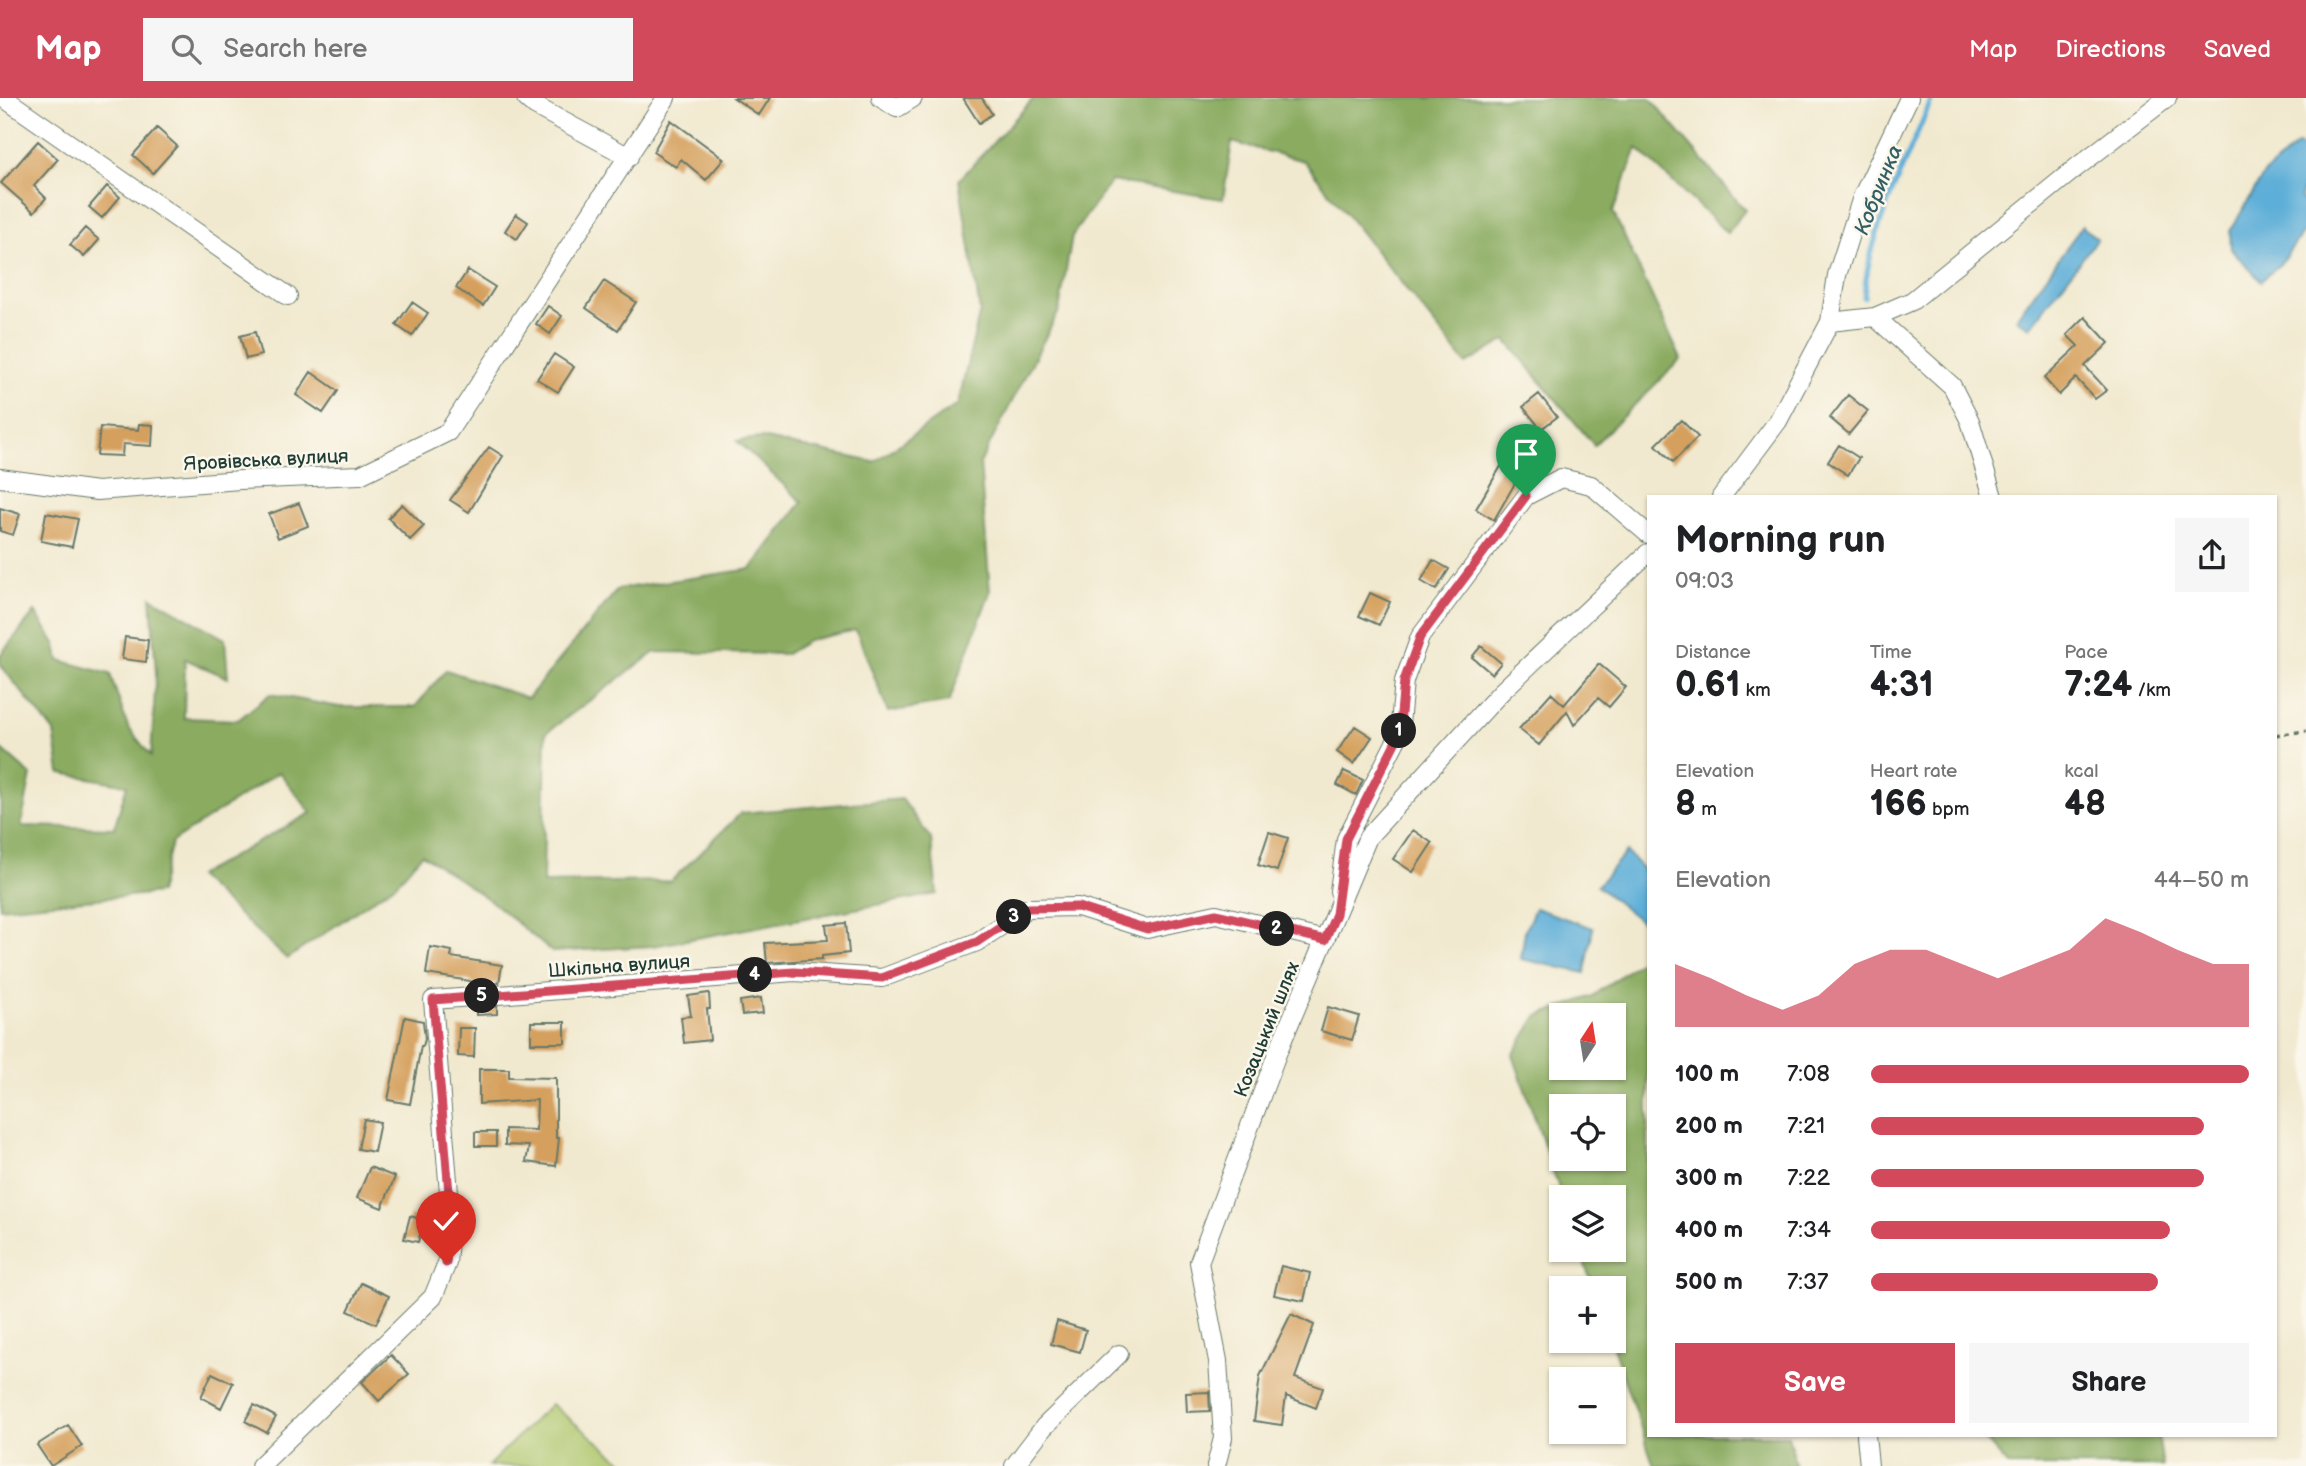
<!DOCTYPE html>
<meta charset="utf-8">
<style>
:root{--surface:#fff;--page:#f6f6f6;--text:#202124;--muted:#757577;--accent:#d1495b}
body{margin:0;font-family:"Balsamiq Sans",sans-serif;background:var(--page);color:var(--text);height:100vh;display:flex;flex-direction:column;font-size:26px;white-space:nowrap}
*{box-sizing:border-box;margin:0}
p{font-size:23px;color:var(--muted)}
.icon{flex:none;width:38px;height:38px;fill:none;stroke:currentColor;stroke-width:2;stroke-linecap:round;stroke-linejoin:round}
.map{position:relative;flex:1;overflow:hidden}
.sheet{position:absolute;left:1647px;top:397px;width:630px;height:942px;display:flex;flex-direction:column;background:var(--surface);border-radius:0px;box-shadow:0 2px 5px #0004}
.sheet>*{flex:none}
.needle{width:46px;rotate:12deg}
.tools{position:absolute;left:1549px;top:905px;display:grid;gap:14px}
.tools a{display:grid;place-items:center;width:77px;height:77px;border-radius:0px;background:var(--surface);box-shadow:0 2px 5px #0004;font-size:35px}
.pin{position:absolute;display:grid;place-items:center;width:60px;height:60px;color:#fff;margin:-72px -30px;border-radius:50% 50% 50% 0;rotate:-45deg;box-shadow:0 0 7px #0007}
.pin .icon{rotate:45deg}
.km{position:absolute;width:35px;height:35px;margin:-18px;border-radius:50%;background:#222;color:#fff;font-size:19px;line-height:35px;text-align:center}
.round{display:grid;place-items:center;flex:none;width:74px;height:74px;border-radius:0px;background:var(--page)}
.head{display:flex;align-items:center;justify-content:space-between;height:119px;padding:0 28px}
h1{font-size:38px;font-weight:600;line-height:52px}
.metrics{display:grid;grid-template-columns:repeat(3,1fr);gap:10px;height:119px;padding:7px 28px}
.metrics div{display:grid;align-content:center}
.metrics b{font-size:35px;font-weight:600}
.metrics small{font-size:19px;font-weight:400}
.metrics p{font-size:19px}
.chart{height:196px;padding:14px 28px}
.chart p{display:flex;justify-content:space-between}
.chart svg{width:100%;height:126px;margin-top:7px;fill:var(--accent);opacity:.7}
.primary-button{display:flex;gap:14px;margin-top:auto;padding:14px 28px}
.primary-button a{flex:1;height:80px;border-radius:0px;background:var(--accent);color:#fff;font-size:28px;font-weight:600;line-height:80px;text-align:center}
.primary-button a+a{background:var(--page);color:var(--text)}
ul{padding:0 28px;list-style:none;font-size:23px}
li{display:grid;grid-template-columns:112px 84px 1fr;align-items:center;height:52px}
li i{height:18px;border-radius:9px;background:var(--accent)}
header{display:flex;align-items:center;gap:42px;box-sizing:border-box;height:98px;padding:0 35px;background:var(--accent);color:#fff}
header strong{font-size:33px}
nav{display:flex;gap:38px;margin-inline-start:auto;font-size:24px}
.search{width:490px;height:63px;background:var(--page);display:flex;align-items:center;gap:18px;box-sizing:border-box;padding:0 24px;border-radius:0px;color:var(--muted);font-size:26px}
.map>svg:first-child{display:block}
.green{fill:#adc66c;stroke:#668250;stroke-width:2}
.forest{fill:#8aab60;stroke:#54744a;stroke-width:2;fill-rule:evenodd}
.water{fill:#5daed8;stroke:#3e7686;stroke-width:2}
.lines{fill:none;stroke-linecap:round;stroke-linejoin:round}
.stream{stroke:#5daed8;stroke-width:5}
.building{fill:#d5a05d}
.street-casing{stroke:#68796a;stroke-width:20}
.path{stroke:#68796a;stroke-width:3.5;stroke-dasharray:5 5;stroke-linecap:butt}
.street{stroke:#fff;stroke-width:18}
.route-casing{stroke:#fff;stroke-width:14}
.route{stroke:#d1495b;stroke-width:9}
.labels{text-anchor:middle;stroke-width:5;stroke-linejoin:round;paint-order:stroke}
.street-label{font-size:19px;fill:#1f3d34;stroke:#fbf7ec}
.water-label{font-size:21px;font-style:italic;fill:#325f65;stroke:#fbf7ec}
</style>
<header>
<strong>Map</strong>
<div class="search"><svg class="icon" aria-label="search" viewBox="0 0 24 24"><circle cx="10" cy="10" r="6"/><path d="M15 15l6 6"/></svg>Search here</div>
<nav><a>Map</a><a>Directions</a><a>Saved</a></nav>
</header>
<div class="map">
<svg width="2306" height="1368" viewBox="0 0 2306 1368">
<rect width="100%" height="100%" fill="#fbf7ec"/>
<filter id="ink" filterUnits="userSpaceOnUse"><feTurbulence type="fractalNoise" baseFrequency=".0143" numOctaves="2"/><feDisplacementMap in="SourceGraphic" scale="14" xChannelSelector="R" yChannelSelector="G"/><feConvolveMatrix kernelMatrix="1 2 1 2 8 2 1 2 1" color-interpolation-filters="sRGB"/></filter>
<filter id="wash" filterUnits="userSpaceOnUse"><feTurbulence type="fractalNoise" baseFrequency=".00686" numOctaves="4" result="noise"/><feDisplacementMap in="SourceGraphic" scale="28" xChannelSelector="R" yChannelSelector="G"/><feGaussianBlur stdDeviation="1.57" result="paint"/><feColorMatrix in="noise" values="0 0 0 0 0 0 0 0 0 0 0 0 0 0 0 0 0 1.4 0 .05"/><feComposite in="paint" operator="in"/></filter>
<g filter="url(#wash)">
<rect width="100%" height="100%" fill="#f1e9cf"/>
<!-- green -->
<path class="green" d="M 551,1306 L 628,1368 L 488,1368 Z"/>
<!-- forest -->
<path class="forest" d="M 1034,0 L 1650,0 L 1745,112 L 1727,135 L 1637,50 L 1613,114 L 1681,261 L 1594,347 L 1506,242 L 1466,266 L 1304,63 L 1232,44 L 1223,101 L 1111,83 L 1072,138 L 1059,213 L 980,365 L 990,494 L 949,604 L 888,614 L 856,532 L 809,542 L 786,556 L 655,554 L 546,635 L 543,785 L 671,783 L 741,715 L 902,701 L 931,741 L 937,796 L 653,848 L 552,854 L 491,803 L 422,756 L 396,786 L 287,861 L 197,778 L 311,715 L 279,674 L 172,744 L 159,795 L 0,810 L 1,651 L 31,677 L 21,728 L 114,730 L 127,687 L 60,675 L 54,634 L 0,567 L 0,557 L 35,514 L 56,547 L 59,562 L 110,576 L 128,629 L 151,658 L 156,576 L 151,499 L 225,541 L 228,580 L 185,561 L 184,620 L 238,622 L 270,596 L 339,609 L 415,609 L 446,572 L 528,600 L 618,491 L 751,471 L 802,404 L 737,343 L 761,340 L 874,364 L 958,306 L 980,213 L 959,82 Z
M 1648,862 L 1648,1337 L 1788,1337 L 1796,1368 L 1654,1368 L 1611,1243 L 1614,1242 L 1614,1190 L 1593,1190 L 1580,1152 L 1614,1152 L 1614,1099 L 1562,1099 L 1513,957 L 1537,918 L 1593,898 L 1641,863 ZM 1561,917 L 1614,917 L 1614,970 L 1561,970 ZM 1561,1008 L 1614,1008 L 1614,1060 L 1561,1060 Z
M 1981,1337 L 2158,1337 L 2163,1368 L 2009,1368 Z"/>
<!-- water -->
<path class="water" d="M 2298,46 L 2306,51 L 2306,79 L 2301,101 L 2306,106 L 2306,130 L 2280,166 L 2261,183 L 2231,151 L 2230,133 L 2265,75 Z
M 2082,128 L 2097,141 L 2030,229 L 2016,221 Z
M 1626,754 L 1648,776 L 1648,829 L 1597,788 Z
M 1535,810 L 1593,830 L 1585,875 L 1521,861 L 1525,833 Z"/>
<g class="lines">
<!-- stream -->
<path class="stream" d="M 1864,199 C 1868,133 1908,62 1932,0"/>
</g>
<g id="blocks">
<!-- building -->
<path class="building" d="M 734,0 L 770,0 L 759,17 Z
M 963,0 L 982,0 L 992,16 L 979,25 Z
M 671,22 L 724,61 L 706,82 L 681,61 L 676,69 L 653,54 Z
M 157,30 L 177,48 L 153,75 L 133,57 Z
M 38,43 L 58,61 L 34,88 L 46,100 L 34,114 L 1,85 Z
M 107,88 L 120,99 L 102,120 L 89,109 Z
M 516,116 L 528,124 L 517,141 L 505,133 Z
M 85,130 L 99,142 L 84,159 L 70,147 Z
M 468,172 L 495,189 L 483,208 L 456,190 Z
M 604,183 L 636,204 L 618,232 L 586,210 Z
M 412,204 L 428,215 L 412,238 L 396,227 Z
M 548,208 L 562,218 L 550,236 L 536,226 Z
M 2085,219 L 2109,245 L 2085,268 L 2107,292 L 2095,301 L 2076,280 L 2059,297 L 2044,280 L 2078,248 L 2067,237 Z
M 255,234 L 261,257 L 246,261 L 240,238 Z
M 554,256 L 574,269 L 558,294 L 537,281 Z
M 311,274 L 338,293 L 323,315 L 296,297 Z
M 1539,296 L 1557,319 L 1541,331 L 1523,309 Z
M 1848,297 L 1868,313 L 1849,336 L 1830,320 Z
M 1681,322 L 1698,339 L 1673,364 L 1656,347 Z
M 139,326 L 153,327 L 152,348 L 123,346 L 122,358 L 97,357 L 100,329 L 138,332 Z
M 1514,346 L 1539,361 L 1525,385 L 1518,380 L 1494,422 L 1476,411 Z
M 1839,347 L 1859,360 L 1848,377 L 1828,364 Z
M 489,349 L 503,358 L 469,414 L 450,402 Z
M 299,405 L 308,428 L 278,440 L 269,416 Z
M 402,406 L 424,428 L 410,442 L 388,420 Z
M 0,410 L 20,416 L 13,437 L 0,433 Z
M 46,415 L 78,421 L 72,449 L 41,443 Z
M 1433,462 L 1449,471 L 1436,492 L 1421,483 Z
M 1370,495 L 1390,504 L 1379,527 L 1359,518 Z
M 125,539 L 148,542 L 146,564 L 122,561 Z
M 1481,548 L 1501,565 L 1492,576 L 1472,559 Z
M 1599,566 L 1626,589 L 1609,609 L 1598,600 L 1574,627 L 1567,613 L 1539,647 L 1519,631 L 1551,595 L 1564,607 Z
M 1355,628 L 1372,639 L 1354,666 L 1337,654 Z
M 1344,673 L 1363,682 L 1356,697 L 1337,687 Z
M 1413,732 L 1432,745 L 1413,774 L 1393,761 Z
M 1269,734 L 1288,740 L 1277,773 L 1258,767 Z
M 846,825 L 849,855 L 822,858 L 822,861 L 767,865 L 765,845 L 828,842 L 826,827 Z
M 430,849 L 452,853 L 451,859 L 502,867 L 499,885 L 474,887 L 470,883 L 426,876 Z
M 709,895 L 710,911 L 707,911 L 710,942 L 684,945 L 681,919 L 691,918 L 688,898 Z
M 761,900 L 763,915 L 742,917 L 740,903 Z
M 497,908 L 497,916 L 476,917 L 476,910 Z
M 1328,909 L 1359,918 L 1352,942 L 1321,933 Z
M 405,919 L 423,923 L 425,941 L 423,948 L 421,948 L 410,1006 L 388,1002 Z
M 531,924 L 565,924 L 565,945 L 531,945 Z
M 459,930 L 475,930 L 474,959 L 458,958 Z
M 479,971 L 509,971 L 509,979 L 556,980 L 556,1040 L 559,1040 L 556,1068 L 526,1064 L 529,1048 L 505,1047 L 505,1031 L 536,1032 L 537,1002 L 479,1006 Z
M 364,1021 L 380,1024 L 374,1054 L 358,1051 Z
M 475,1034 L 496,1034 L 496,1048 L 475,1048 Z
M 370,1069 L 395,1079 L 382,1110 L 357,1100 Z
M 429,1101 L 438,1104 L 439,1120 L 425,1115 Z
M 410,1118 L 424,1122 L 418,1144 L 404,1141 Z
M 1281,1168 L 1310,1175 L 1304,1203 L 1274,1197 Z
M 361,1185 L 389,1198 L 376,1226 L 348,1213 Z
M 1291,1216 L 1314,1227 L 1295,1280 L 1323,1290 L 1316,1310 L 1286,1298 L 1282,1327 L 1254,1323 L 1260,1278 Z
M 1057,1223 L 1086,1232 L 1080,1254 L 1051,1246 Z
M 391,1257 L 409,1276 L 379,1303 L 362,1284 Z
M 212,1275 L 233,1285 L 221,1310 L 201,1299 Z
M 1209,1294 L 1210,1313 L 1187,1314 L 1186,1295 Z
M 254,1307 L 276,1319 L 267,1335 L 245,1323 Z
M 68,1327 L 82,1348 L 51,1368 L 37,1347 Z"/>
</g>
</g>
<g filter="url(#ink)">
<use href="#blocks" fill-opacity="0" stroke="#68796a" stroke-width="2"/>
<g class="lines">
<!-- street casing -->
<g class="street-casing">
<path id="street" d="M 4,0 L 288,198
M 526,0 L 535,8 L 629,59
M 881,0 L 897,10 L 913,0
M 1875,219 L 1952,288 L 1970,323 L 1993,399
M 1830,224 L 1875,219 L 1912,203 L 2077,69 L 2167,0
M 0,380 L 97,393 L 240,382 L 360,377 L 448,334 L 666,0
M 1721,399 L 1778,323 L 1830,224 L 1837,177 L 1862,99 L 1909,0
M 1339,793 L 1346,741 L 1399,637 L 1404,583 L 1420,539 L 1526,398 L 1561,380 L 1591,387 L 1648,436
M 1866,1337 L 1869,1368
M 260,1368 L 433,1199 L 447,1165 L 451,1119 L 433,902 L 794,874 L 882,880 L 977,844 L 1028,810 L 1078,809 L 1147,831 L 1216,816 L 1325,842
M 1014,1368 L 1044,1329 L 1119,1256
M 1216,1368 L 1223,1340 L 1218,1263 L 1199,1164 L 1278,953 L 1368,739 L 1501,594 L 1648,455"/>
</g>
<!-- path -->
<path class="path" d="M 2275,637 L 2306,633"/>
<!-- street -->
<use href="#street" class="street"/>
</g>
</g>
<g class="lines" filter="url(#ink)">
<!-- route casing -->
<g class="route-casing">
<path id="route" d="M 446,1165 L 451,1119 L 433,902 L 794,874 L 882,880 L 977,844 L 1028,810 L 1078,809 L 1147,831 L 1216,816 L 1325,842 L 1336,816 L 1346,741 L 1399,637 L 1404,583 L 1420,539 L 1526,398"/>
</g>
<!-- route -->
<use href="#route" class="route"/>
</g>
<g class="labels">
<!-- street labels -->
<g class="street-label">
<text transform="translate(266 361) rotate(-3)" y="7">Яровівська вулиця</text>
<text transform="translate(619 867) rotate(-4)" y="7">Шкільна вулиця</text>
<text transform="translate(1266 931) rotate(-68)" y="7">Козацький шлях</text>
</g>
<!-- water labels -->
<g class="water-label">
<text transform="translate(1878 92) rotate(-68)" y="7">Кобринка</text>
</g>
</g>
</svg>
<div class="tools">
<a><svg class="needle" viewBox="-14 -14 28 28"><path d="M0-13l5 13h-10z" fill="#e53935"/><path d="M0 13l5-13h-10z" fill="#757577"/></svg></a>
<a><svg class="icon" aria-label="locate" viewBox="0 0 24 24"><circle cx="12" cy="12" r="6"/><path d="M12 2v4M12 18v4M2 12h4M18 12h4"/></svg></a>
<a><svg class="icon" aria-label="layers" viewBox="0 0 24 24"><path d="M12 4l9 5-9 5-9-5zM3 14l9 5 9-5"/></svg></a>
<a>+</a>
<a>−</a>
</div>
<div class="pin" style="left:1526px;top:398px;background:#1e9e55"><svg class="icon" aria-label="arrive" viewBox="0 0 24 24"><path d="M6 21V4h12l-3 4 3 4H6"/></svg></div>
<div class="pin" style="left:446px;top:1165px;background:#d93025"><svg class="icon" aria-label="check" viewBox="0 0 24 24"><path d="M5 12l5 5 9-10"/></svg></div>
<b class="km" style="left:1399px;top:633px">1</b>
<b class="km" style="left:1277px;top:831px">2</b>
<b class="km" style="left:1014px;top:819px">3</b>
<b class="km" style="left:755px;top:877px">4</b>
<b class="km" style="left:482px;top:898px">5</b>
<section class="sheet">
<div class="head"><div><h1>Morning run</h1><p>09:03</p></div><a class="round"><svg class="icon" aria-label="share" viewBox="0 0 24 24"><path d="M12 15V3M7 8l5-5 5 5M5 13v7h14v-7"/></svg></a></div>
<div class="metrics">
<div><p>Distance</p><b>0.61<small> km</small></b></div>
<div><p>Time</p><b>4:31</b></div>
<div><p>Pace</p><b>7:24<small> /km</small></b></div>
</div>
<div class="metrics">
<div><p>Elevation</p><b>8<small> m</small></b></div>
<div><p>Heart rate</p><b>166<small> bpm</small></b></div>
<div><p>kcal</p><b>48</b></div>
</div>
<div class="chart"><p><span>Elevation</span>44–50 m</p>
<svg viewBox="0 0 160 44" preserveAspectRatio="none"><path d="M0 44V22L10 27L20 33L30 38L40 33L50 22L60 17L70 17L80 22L90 27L100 22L110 17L120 6L130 11L140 17L150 22L160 22V44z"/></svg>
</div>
<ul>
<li><b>100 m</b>7:08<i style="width:100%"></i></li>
<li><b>200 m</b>7:21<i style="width:88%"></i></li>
<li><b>300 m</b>7:22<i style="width:88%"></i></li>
<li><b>400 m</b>7:34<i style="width:79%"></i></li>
<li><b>500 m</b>7:37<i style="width:76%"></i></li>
</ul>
<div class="primary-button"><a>Save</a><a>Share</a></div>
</section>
</div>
